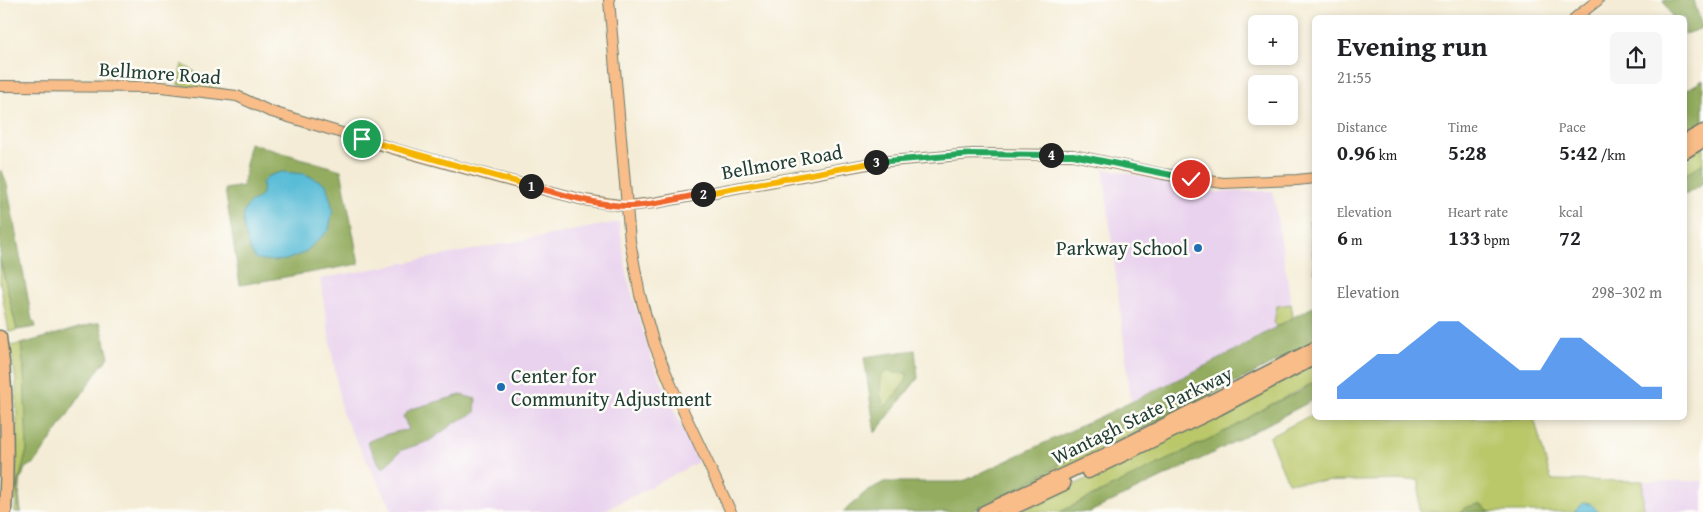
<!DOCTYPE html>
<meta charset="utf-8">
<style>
:root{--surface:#fff;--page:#f6f6f6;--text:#202124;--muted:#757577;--accent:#1a73e8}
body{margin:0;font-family:"Gentium Book Plus",serif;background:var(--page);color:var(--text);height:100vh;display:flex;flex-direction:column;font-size:19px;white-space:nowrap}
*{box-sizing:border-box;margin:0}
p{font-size:16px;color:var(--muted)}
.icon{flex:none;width:28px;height:28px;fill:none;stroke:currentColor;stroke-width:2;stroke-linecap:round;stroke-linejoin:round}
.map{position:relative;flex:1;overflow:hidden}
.side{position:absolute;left:1312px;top:15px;width:375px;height:405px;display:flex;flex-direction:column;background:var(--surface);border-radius:8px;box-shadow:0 2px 8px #0003}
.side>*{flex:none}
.buttons{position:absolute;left:1248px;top:15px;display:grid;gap:10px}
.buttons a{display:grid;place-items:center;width:50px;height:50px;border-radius:8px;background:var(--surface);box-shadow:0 2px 8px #0003;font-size:25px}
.pin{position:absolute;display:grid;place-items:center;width:42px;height:42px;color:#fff;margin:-21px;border:2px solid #fff;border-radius:50%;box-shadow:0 1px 5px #0007}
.km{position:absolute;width:25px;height:25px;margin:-12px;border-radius:50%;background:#222;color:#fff;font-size:14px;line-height:25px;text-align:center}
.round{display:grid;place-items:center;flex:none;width:52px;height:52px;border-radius:8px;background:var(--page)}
.summary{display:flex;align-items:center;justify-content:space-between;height:85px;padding:0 25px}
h1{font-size:28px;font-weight:700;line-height:38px}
.stats{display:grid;grid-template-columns:repeat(3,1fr);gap:8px;height:85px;padding:5px 25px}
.stats div{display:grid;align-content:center}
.stats b{font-size:21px;font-weight:700}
.stats small{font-size:14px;font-weight:400}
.stats p{font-size:14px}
.chart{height:140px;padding:10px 25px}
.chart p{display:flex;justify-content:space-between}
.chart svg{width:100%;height:90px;margin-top:5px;fill:var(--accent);opacity:.7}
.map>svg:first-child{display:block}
.built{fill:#e9d2ee}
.green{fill:#bac86a;stroke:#6c824f}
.forest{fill:#93ac5e;stroke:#597449;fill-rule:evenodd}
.water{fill:#59bcd7;stroke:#3c7c86}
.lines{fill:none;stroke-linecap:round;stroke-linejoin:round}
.major-casing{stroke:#6a7a6d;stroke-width:12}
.highway-casing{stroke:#6a7a6d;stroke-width:15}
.major{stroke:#f8bd89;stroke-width:10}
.highway{stroke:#f8bd89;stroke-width:12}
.split-1-casing{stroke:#fff;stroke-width:10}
.split-2-casing{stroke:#fff;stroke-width:10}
.split-3-casing{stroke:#fff;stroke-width:10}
.split-4-casing{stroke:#fff;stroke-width:10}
.split-5-casing{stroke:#fff;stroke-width:10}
.split-1{stroke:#f5b400;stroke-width:6}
.split-2{stroke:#f0652b;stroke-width:6}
.split-3{stroke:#f5b400;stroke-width:6}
.split-4{stroke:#22a559;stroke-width:6}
.split-5{stroke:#22a559;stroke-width:6}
.poi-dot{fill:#1f6fb2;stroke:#fdfcf7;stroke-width:2}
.labels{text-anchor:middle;stroke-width:5;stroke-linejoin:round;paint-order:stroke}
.street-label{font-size:20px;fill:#1f3d34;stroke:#fdfcf7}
.poi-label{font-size:20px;fill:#1f3d34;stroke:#fdfcf7;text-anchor:end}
</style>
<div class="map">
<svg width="1703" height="512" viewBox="0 0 1703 512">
<rect width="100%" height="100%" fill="#fdfcf7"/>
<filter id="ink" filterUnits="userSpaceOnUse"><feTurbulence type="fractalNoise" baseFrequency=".02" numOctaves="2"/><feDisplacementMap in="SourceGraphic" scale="10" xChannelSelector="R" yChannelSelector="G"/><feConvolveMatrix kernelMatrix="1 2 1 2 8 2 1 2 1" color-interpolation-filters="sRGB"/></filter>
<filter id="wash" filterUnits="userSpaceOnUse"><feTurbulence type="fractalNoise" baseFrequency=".0096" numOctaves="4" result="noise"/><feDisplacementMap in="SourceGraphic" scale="20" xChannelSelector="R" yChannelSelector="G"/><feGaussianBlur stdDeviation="1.12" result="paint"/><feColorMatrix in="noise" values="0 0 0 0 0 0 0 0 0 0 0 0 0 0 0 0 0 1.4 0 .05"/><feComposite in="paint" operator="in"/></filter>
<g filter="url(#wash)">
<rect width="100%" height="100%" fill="#f4ecd6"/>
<!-- built -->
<path class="built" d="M 1103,168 L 1216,192 L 1273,191 L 1293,316 L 1278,327 L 1220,359 L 1131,401 Z
M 619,222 L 628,281 L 652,361 L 698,462 L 602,512 L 393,512 L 342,413 L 320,279 Z
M 1643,481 L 1703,481 L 1703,512 L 1643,512 Z"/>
<!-- green -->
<path class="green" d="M 182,64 L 228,93 L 178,85 Z
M 1703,146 L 1703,163 L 1685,175 L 1685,157 Z
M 0,260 L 17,330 L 9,332 L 0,282 Z
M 1291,304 L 1293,316 L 1278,327 L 1274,323 L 1277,306 Z
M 21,344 L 24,370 L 27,450 L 18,484 L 19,512 L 15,512 L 17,441 L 16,382 L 10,346 Z
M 1315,364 L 1315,382 L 1264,408 L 1236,426 L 1060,512 L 1020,512 Z
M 889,369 L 895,373 L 907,373 L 907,381 L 888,404 L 884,406 L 880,395 L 881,374 Z
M 1315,413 L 1315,418 L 1534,418 L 1551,480 L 1643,481 L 1643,512 L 1419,512 L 1419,480 L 1288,482 L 1269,437 Z
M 1126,427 L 1140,429 L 1148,427 L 995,501 Z"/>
<!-- forest -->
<path class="forest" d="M 1663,0 L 1694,0 L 1702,28 L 1685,34 L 1685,18 L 1672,17 Z
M 1703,80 L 1703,125 L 1685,136 L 1685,91 Z
M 249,143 L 341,170 L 359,264 L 240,285 L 225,189 L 243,186 Z
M 1703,163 L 1703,184 L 1685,195 L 1685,175 Z
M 0,171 L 2,171 L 7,185 L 32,320 L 35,323 L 36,327 L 17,330 L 0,260 Z
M 1309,221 L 1315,230 L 1315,272 Z
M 1315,306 L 1315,342 L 1148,427 L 1140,429 L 1126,427 L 995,501 L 970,512 L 843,512 L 867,491 L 884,482 L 956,482 L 966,480 C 1050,440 1136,401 1219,359 C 1252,342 1282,322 1315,306 Z
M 100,322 L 109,357 L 101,366 L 35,463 L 25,468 L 22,477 L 21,478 L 19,496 L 21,512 L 19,512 L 18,484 L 27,450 L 24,370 L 21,344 Z
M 915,350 L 918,378 L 875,433 L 864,357 ZM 889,370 L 895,373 L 907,373 L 906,381 L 888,404 L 884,406 L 880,395 L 881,375 Z
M 1315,381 L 1315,399 L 1209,455 L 1090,512 L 1060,512 L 1236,426 L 1264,408 L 1301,391 Z
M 461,395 L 476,399 L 475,413 L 456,422 L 429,441 L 402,450 L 382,469 L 367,442 C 380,436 395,431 409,430 L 403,416 L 411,409 Z
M 1480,504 L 1488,511 L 1492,512 L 1459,512 L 1466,507 Z"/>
<!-- water -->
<path class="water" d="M 282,172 L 305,174 L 326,184 L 333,209 L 329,230 L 304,253 L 286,260 L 272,261 L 256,259 C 248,250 240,222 245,210 C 251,196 265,204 262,183 L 268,176 Z
M 1583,503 L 1591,504 L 1599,512 L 1574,512 Z"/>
</g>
<g filter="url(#ink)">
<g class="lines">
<!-- major casing -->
<g class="major-casing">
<path id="major" d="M 609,0 L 630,241 L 640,295 L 654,344 L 672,387 L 731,512
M 1575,18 L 1598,0
M 0,86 L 161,87 L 237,96 L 269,111 L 398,150 L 503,179 L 584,200 L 626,206 L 654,203 L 878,162 L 972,154 L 1073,155 L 1163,174 L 1223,183 L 1297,180 L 1315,178"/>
</g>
<!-- highway casing -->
<g class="highway-casing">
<path id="highway" d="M 1685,141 L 1703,131
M 1685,152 L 1703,141
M 0,337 C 8,396 8,453 5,512
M 1088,472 L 1218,409 L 1315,358
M 984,512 L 1111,452 L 1315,348
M 1005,512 L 1064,484"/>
</g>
<!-- major -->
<use href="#major" class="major"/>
<!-- highway -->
<use href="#highway" class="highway"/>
</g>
</g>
<g class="lines" filter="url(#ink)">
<!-- split-1 casing -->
<g class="split-1-casing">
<path id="split-1" d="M 362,139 L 531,186"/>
</g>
<!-- split-2 casing -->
<g class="split-2-casing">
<path id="split-2" d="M 531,186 C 562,194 594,205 626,206 C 652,206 678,198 703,194"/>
</g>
<!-- split-3 casing -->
<g class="split-3-casing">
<path id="split-3" d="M 703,194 L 876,162"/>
</g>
<!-- split-4 casing -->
<g class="split-4-casing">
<path id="split-4" d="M 876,162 L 972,154 L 1051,155"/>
</g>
<!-- split-5 casing -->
<g class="split-5-casing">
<path id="split-5" d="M 1051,155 L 1073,155 L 1191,179"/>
</g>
<!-- split-1 -->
<use href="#split-1" class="split-1"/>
<!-- split-2 -->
<use href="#split-2" class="split-2"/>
<!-- split-3 -->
<use href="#split-3" class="split-3"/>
<!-- split-4 -->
<use href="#split-4" class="split-4"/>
<!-- split-5 -->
<use href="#split-5" class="split-5"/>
</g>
<!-- markers -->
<g class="poi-dot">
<circle cx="1198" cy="248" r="5"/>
<circle cx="501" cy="387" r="5"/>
</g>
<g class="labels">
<!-- street labels -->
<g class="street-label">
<text transform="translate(160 73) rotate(4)" y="7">Bellmore Road</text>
<text transform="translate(782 162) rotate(-10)" y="7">Bellmore Road</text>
<text transform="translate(1142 415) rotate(-26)" y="7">Wantagh State Parkway</text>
</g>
<!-- poi labels -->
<g class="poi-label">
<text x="1188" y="255">Parkway School</text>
<text x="511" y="383" text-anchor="start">Center for<tspan x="511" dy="23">Community Adjustment</tspan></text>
</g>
</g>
</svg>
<div class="buttons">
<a>+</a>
<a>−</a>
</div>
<div class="pin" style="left:362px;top:139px;background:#1e9e55"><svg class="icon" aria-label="arrive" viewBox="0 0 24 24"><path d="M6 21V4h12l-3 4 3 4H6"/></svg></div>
<div class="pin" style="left:1191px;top:179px;background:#d93025"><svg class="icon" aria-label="check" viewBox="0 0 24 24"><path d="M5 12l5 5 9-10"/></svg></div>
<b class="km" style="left:531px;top:186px">1</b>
<b class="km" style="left:703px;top:194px">2</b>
<b class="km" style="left:876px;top:162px">3</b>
<b class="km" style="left:1051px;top:155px">4</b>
<section class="side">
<div class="summary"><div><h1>Evening run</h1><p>21:55</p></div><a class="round"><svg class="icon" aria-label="share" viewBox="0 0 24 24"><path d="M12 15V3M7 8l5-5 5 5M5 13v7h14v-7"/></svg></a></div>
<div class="stats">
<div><p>Distance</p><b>0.96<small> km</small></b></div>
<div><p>Time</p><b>5:28</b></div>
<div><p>Pace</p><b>5:42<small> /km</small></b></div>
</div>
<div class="stats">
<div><p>Elevation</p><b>6<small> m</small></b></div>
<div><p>Heart rate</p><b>133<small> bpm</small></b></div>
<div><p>kcal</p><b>72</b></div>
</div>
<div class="chart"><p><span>Elevation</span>298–302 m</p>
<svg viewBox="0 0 160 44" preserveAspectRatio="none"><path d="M0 44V38L10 30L20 22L30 22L40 14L50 6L60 6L70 14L80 22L90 30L100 30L110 14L120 14L130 22L140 30L150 38L160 38V44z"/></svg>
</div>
</section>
</div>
